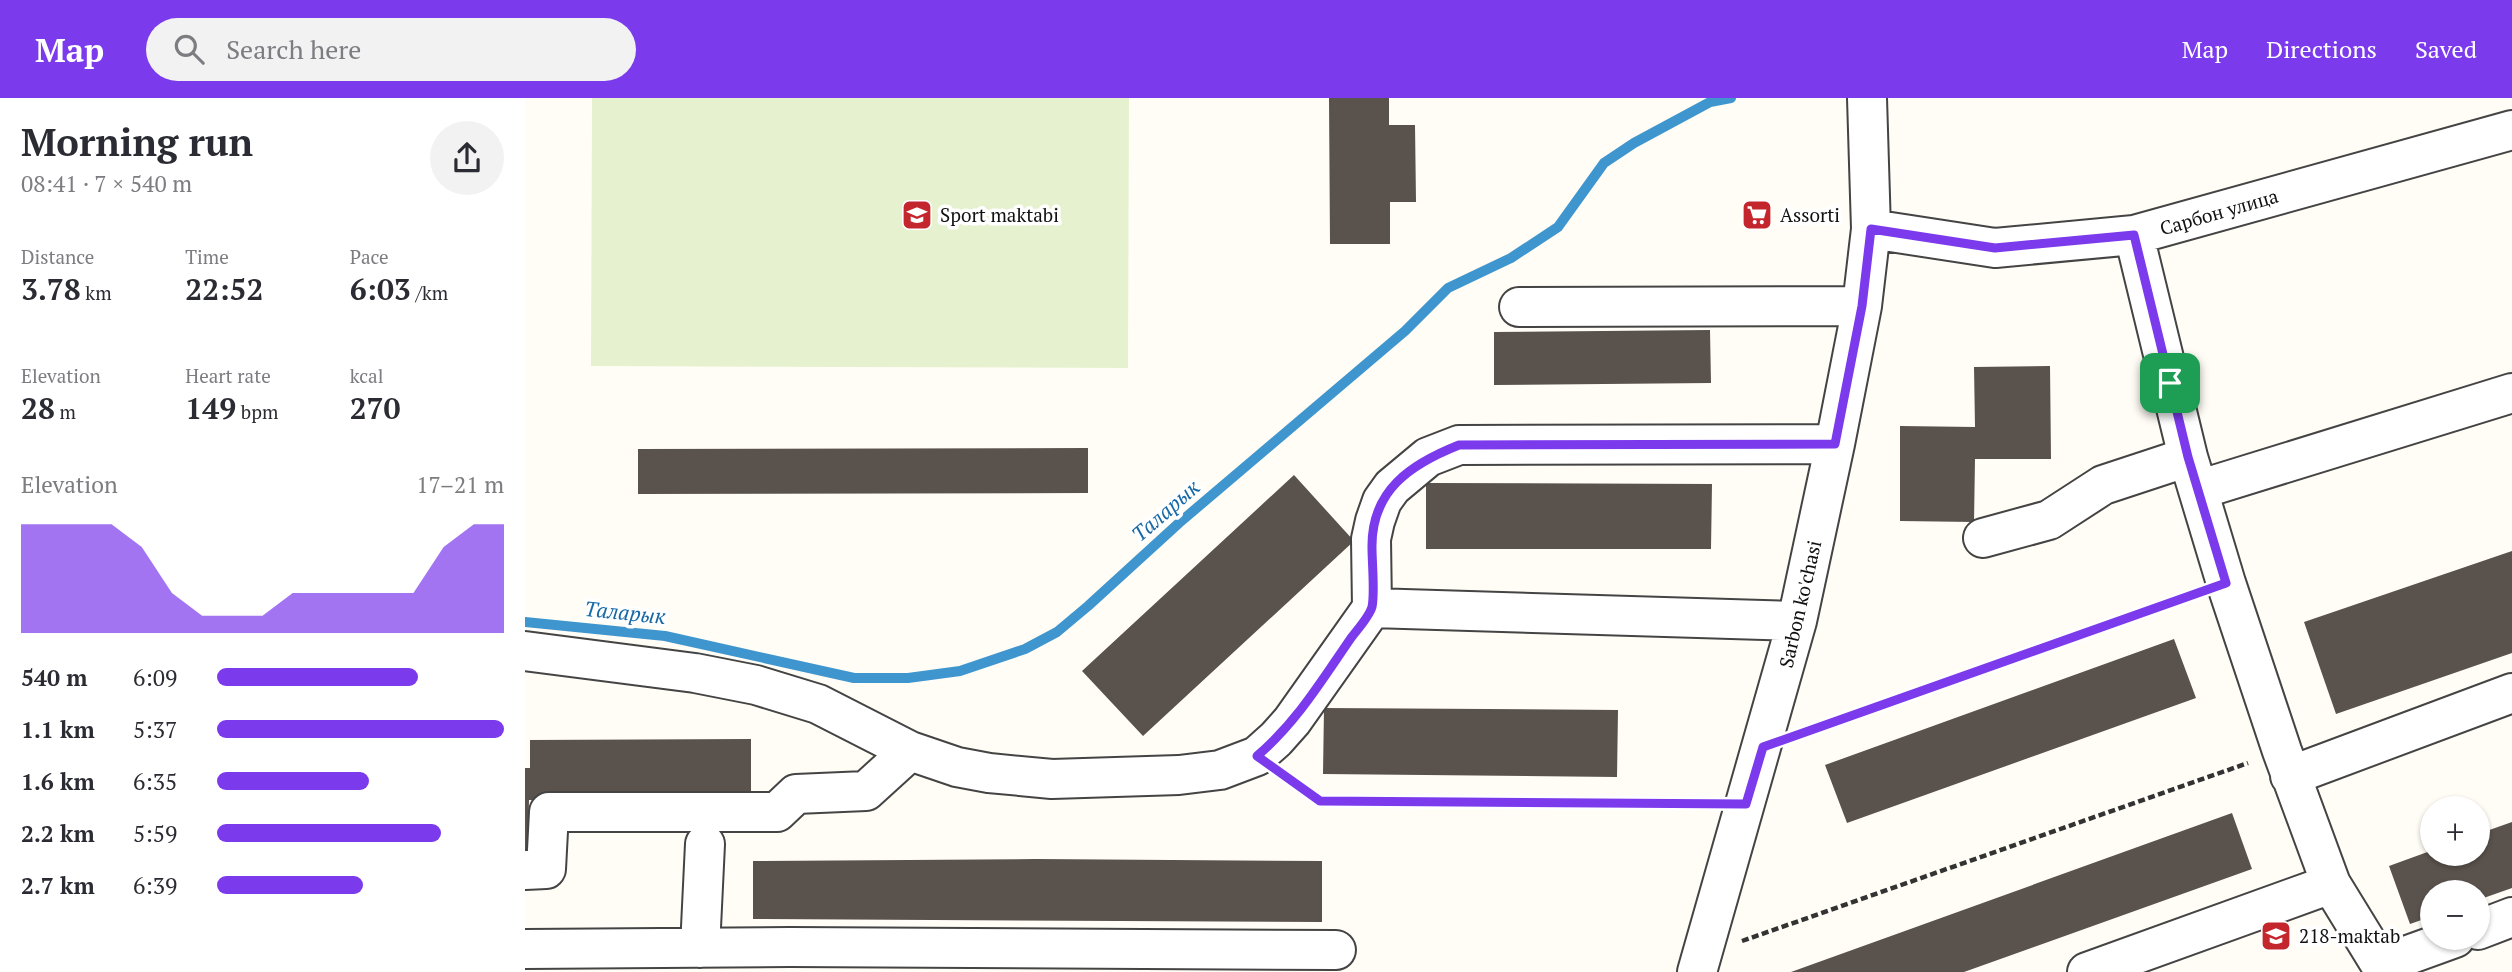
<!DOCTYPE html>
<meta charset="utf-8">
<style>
:root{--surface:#fff;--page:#f2f2f3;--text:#2b2b33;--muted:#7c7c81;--accent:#7c3aed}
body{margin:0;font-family:"PT Serif",serif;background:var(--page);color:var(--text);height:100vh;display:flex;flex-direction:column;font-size:26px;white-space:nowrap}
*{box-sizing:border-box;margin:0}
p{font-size:23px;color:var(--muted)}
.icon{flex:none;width:38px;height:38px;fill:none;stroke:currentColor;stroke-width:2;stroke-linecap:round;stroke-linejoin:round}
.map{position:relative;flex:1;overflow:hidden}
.sheet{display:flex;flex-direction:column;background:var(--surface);width:525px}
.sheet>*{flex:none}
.buttons{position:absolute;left:1895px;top:698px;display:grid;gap:14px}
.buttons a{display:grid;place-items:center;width:70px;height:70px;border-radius:50%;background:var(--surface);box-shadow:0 2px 5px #0004;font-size:35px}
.pin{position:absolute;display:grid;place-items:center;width:60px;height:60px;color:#fff;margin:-30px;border-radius:14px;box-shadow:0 4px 10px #0006}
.round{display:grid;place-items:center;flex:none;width:74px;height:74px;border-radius:37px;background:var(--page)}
.head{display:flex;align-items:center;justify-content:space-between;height:119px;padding:0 21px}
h1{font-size:38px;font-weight:700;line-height:52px}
.stats{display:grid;grid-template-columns:repeat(3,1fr);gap:10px;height:119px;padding:7px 21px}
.stats div{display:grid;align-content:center}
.stats b{font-size:30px;font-weight:700}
.stats small{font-size:19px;font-weight:400}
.stats p{font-size:19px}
.chart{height:196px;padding:14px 21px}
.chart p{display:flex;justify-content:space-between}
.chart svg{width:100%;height:126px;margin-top:7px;fill:var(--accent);opacity:.7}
ul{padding:0 21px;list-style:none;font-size:23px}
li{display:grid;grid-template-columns:112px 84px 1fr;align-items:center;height:52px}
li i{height:18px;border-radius:9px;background:var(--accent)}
header{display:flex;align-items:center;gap:42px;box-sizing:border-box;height:98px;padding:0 35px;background:var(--accent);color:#fff}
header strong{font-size:33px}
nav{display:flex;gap:38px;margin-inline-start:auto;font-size:24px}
.search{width:490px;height:63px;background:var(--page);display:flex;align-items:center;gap:18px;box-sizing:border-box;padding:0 24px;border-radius:38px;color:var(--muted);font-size:26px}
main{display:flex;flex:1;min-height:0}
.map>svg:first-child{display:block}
.pitch{fill:#e6f2cf}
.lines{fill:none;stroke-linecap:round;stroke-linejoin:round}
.stream{stroke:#3f96cf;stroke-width:10}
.building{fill:#5a524d}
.minor-casing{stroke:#444;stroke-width:42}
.path{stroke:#333;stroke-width:4.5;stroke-dasharray:7 3.5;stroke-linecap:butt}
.minor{stroke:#fff;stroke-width:38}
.route-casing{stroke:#fff;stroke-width:14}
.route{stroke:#7c3aed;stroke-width:9}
.labels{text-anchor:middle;stroke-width:7;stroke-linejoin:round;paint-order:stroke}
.street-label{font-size:19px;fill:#111;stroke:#fff}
.poi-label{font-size:19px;fill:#111;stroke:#fff;text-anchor:start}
.water-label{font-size:21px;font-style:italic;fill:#1768a6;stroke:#fff}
</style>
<header>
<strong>Map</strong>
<div class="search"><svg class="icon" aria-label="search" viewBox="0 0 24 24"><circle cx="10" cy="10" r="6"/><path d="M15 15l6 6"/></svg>Search here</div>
<nav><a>Map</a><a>Directions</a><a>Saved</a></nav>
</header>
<main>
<section class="sheet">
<div class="head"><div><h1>Morning run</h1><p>08:41 · 7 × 540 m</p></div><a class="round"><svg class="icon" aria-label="share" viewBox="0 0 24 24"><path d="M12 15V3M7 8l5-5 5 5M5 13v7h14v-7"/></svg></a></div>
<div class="stats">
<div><p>Distance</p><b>3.78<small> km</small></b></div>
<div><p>Time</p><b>22:52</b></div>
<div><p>Pace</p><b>6:03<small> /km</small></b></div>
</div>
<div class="stats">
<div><p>Elevation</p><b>28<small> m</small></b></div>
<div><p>Heart rate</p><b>149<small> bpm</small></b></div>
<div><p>kcal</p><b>270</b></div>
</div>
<div class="chart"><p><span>Elevation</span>17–21 m</p>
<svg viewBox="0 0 160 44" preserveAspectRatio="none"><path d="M0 44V6L10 6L20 6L30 6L40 14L50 30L60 38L70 38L80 38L90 30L100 30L110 30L120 30L130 30L140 14L150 6L160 6V44z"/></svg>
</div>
<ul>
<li><b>540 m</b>6:09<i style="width:70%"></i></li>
<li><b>1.1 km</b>5:37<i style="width:100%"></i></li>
<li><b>1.6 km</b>6:35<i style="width:53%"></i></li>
<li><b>2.2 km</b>5:59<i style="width:78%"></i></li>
<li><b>2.7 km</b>6:39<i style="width:51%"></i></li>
</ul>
</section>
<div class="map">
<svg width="1987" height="874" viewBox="0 0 1987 874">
<rect width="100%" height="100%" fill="#fffdf5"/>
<!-- pitch -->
<path class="pitch" d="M 67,0 L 604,0 L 603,270 L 66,268 Z"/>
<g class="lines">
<!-- stream -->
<path class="stream" d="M 0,524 L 140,538 L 329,580 L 383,580 L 435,573 L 500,551 L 532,534 L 563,508 L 654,425 L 880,233 L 923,190 L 986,160 L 1033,129 L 1079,65 L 1109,45 L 1185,4 L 1206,0"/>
</g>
<!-- building -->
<path class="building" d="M 804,0 L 864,0 L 864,27 L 890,27 L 891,104 L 865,104 L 865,146 L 805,146 Z
M 1185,232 L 1186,285 L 969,287 L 969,234 Z
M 1525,268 L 1526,361 L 1450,361 L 1449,424 L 1375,423 L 1375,328 L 1450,329 L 1449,269 Z
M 563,350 L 563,395 L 113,396 L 113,351 Z
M 769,377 L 829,443 L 618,638 L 557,573 Z
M 901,385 L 1187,386 L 1186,451 L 901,451 Z
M 1987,453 L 1987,555 L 1811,616 L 1779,524 Z
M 1649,541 L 1671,600 L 1322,725 L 1300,667 Z
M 799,610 L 1093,612 L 1092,679 L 798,676 Z
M 226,641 L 226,701 L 4,702 L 3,757 L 0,757 L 0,670 L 5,670 L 5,642 Z
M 1707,715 L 1727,771 L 1439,874 L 1266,874 Z
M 1987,724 L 1987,790 L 1953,802 L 1953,794 L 1908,794 L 1908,818 L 1885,826 L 1864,768 L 1908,752 L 1908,756 L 1953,756 L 1953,736 Z
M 511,761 L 797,763 L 797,824 L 228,821 L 228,763 Z"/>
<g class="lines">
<!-- minor casing -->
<g class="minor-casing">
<path id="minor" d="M 1346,131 L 1470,150 L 1609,137 L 1987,32
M 1609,137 L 1663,359 L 1701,485 L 1757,653 L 1806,786 L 1860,874
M 994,209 L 1337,208
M 1673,392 L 1987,295
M 1458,440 L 1524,422 L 1578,387 L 1663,359
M 847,510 L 1272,523
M 0,553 L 170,575 L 231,587 L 293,606 L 385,653 L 432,669 L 464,675 L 527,681 L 654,677 L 695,672 L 732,658 L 751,641 L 767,623 L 847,510 L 846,441 L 850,423 L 857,403 L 867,389 L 903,359 L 934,347 L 1310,346
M 1765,678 L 1987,595
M 0,772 L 21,771 L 24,714 L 252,714 L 271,696 L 341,693 L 385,653
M 1953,832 L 1987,819
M 175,850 L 180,746
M 0,851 L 265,849 L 811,852
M 1858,866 L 1930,840
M 1172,874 L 1272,523 L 1310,346 L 1337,208 L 1346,131 L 1342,0
M 1562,874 L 1806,786"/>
</g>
<!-- path -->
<path class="path" d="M 1278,634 L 1669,496
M 761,679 L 795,703 L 1185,706
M 1217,843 L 1723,665"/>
<!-- minor -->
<use href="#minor" class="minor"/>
</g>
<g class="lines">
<!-- route casing -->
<g class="route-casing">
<path id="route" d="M 1346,131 L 1470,150 L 1609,137 L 1663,359 L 1701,485 L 1238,649 L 1221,706 L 795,703 L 732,658 C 771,625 797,582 826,540 C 832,532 844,519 847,509 C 850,495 847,465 847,450 C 846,392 886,366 934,347 L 1310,346 L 1337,208 Z"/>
</g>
<!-- route -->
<use href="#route" class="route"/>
</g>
<!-- icons -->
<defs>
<g id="school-square" transform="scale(1.575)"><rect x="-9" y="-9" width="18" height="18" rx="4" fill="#c4262e" stroke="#fff"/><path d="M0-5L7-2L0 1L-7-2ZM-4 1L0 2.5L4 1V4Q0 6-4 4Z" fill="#fff"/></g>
<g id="supermarket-square" transform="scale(1.575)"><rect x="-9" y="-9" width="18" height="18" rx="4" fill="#c4262e" stroke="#fff"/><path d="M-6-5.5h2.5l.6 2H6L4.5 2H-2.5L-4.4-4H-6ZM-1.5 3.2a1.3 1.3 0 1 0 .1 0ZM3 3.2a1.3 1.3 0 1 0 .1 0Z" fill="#fff"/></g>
</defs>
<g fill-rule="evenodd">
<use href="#school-square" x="392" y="117"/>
<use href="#supermarket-square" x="1232" y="117"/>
<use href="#school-square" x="1751" y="838"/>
</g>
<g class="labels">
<!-- street labels -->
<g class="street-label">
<text transform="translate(1694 114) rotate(-16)" y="7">Сарбон улица</text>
<text transform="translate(1275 506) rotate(-77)" y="7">Sarbon ko'chasi</text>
</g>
<!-- poi labels -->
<g class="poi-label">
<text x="415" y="124">Sport maktabi</text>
<text x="1255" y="124">Assorti</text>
<text x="1774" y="845">218-maktab</text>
</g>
<!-- water labels -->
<g class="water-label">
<text transform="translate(641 413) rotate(-41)" y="7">Таларык</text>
<text transform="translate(100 515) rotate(6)" y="7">Таларык</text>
</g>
</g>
</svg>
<div class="buttons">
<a>+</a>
<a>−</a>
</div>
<div class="pin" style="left:1645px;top:285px;background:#1e9e55"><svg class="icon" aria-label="arrive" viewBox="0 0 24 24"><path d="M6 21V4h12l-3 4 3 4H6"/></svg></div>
</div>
</main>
